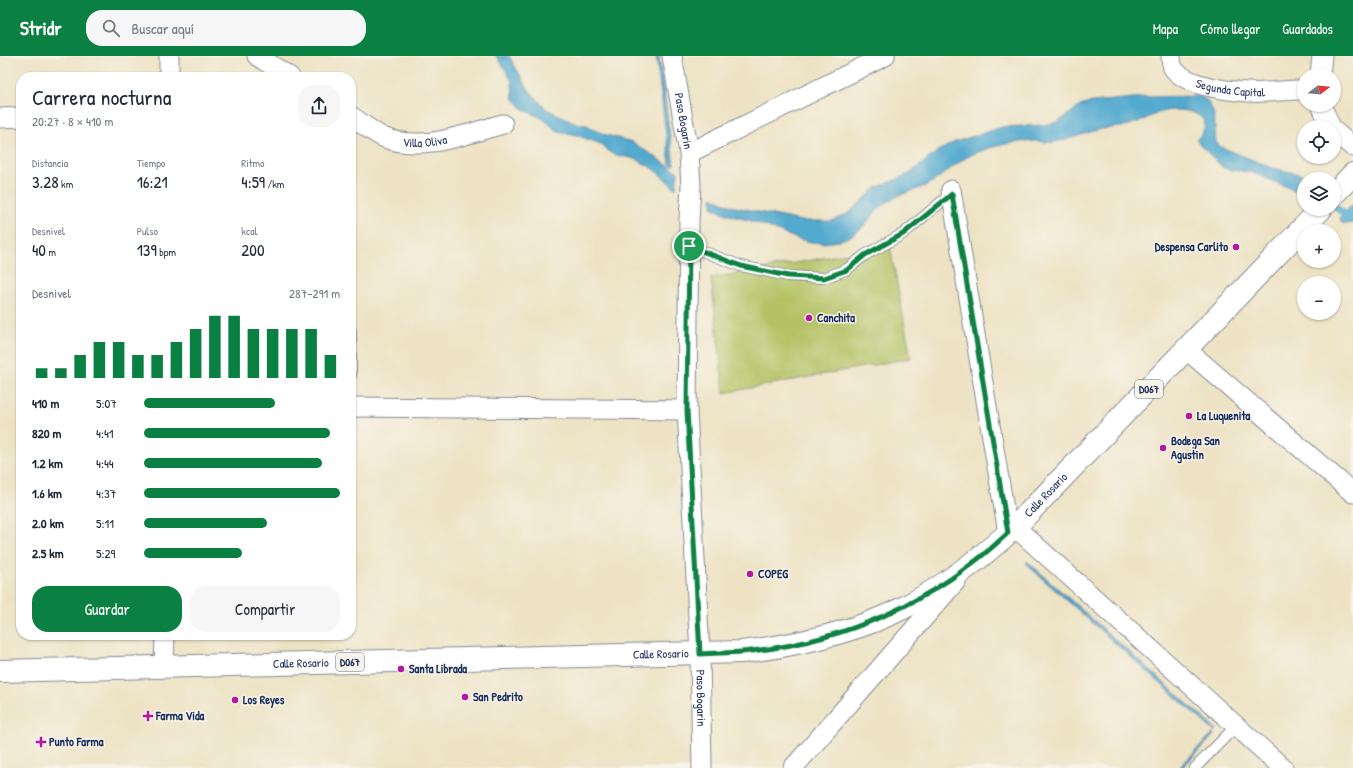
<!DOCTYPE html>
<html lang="es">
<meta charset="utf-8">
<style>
:root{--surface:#fff;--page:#f6f6f7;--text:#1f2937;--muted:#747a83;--accent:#0b8043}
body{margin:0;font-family:"Patrick Hand",sans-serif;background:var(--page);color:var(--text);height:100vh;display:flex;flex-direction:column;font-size:15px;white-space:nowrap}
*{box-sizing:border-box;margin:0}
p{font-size:13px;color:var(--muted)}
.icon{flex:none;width:22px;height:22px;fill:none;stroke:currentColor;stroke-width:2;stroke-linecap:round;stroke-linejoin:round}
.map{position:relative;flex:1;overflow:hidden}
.details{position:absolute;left:16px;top:16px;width:340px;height:568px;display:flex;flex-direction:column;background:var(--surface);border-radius:16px;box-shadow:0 1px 3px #0004}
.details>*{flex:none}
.needle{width:26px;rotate:74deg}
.controls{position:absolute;left:1297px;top:12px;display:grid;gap:8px}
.controls a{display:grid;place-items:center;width:44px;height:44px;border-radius:50%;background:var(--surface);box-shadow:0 1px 3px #0004;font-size:20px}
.pin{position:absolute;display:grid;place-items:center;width:34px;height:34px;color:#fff;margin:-17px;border:2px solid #fff;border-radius:50%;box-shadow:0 1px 4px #0007}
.round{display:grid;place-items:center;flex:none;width:42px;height:42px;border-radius:16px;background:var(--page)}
.head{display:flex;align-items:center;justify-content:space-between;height:68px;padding:0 16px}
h1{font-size:22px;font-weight:600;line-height:30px}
.stats{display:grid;grid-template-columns:repeat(3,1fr);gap:6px;height:68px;padding:4px 16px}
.stats div{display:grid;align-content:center}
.stats b{font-size:17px;font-weight:600}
.stats small{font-size:11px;font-weight:400}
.stats p{font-size:11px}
.chart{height:112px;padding:8px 16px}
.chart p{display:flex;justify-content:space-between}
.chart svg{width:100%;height:72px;margin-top:4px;stroke:var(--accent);stroke-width:6}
.cta{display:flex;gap:8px;margin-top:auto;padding:8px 16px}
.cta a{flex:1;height:46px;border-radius:16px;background:var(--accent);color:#fff;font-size:16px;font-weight:600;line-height:46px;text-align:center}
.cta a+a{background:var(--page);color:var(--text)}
ul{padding:0 16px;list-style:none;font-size:13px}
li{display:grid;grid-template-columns:64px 48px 1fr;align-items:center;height:30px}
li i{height:10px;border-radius:5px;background:var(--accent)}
header{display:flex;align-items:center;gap:24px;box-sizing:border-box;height:56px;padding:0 20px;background:var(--accent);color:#fff}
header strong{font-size:19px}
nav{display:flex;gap:22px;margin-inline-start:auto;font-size:14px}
.search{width:280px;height:36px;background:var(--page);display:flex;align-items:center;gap:10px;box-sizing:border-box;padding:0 14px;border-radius:16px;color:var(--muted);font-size:15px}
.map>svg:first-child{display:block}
.green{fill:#b4c265;stroke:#687862}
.water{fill:#53aacf;stroke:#376c96}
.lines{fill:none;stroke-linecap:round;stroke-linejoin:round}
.stream{stroke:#53aacf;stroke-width:7}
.lane-casing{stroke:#848991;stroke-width:12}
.street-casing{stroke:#848991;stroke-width:21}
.primary-casing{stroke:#848991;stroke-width:24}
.lane{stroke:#fff;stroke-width:10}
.street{stroke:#fff;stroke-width:19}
.primary{stroke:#fff;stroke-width:22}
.route-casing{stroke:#fff;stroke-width:8}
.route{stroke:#0b8043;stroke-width:5}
.poi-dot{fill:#b5179e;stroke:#f7f3e8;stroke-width:1.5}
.labels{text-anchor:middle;stroke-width:3;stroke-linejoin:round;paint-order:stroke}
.shield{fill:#f7f3e8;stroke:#5d6a87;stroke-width:1}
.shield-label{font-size:11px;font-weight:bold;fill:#1b2f5e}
.street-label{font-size:12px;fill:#1b2f5e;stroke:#f7f3e8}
.poi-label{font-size:12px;font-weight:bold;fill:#1b2f5e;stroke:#f7f3e8;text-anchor:start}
</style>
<header>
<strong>Stridr</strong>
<div class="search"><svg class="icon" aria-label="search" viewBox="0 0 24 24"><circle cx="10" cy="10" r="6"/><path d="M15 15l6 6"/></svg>Buscar aquí</div>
<nav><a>Mapa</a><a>Cómo llegar</a><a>Guardados</a></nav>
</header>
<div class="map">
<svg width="1353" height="712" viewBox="0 0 1353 712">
<rect width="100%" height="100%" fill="#f7f3e8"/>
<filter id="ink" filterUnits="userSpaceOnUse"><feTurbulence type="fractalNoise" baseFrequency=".025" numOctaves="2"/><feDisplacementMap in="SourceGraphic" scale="8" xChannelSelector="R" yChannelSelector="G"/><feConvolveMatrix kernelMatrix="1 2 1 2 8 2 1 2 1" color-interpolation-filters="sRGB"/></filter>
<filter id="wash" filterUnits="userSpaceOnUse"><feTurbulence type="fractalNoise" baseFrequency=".012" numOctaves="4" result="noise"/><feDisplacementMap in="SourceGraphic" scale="16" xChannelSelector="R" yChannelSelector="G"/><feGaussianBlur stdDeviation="0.9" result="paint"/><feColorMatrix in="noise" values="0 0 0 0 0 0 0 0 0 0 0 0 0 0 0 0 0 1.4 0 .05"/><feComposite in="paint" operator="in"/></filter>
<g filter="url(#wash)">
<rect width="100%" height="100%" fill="#ede3c4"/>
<!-- green -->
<path class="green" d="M 890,190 L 911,302 L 724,337 L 711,222 Z"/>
<!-- water -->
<path class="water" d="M 495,0 L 509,0 L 529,34 L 546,53 L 577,67 L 587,69 L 603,78 L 632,86 L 678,116 L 676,133 L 654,113 L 636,103 L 612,98 L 601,88 L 573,78 L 557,75 L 542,62 L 524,54 L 513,42 L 512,25 L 498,2 Z
M 656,0 L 659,0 L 674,109 L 670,109 Z
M 1200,40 C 1218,50 1214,68 1216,86 L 1221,91 L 1273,112 L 1317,122 L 1322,117 L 1325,120 L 1322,123 L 1304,123 L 1304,138 L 1251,116 L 1231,114 L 1222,111 L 1196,84 C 1224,57 1177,49 1158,57 C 1146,63 1134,68 1121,71 C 1113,72 1105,72 1097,74 C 1083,78 1068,84 1053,86 C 1047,87 1041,85 1035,85 C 1016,85 991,90 973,98 C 957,106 945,118 931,127 C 919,134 904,136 892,143 C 866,158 867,180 832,186 C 802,191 777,172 748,164 C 735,161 724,158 712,151 L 712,141 L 731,150 L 801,165 L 832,165 L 849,157 L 876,132 L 909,118 L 938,95 L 955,86 L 1002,71 L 1044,69 L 1058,66 L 1080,50 L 1092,46 L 1144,41 Z
M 1350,150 L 1353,150 L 1353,167 L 1345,168 L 1341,166 L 1340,161 Z
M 1027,505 L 1217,674 L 1215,676 L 1026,508 Z
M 1213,677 L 1214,679 L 1182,712 L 1179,712 Z"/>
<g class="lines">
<!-- stream -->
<path class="stream" d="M 1334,150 L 1346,159 L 1353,160"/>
</g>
</g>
<g filter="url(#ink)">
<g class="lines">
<!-- lane casing -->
<g class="lane-casing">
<path id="lane" d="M 689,190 L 741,210 L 788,220 L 824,222 L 847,213 L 865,199 L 903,178 L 952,137
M 351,319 L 351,275
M 1195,712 L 1236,670"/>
</g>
<!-- street casing -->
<g class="street-casing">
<g id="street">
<path d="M 257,0 L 290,21"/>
<path id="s1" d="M 672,0 L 689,97 L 691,130 L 689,164 L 687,354 L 700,598 L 702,712"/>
<path id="s2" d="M 1171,0 C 1171,3 1172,9 1173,12 C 1185,30 1229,35 1248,36 C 1267,38 1286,33 1304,34"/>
<path d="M 1320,19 L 1322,0"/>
<path d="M 169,21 L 169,0"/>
<path d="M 1321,49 L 1331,71"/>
<path id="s3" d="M 351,60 C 362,67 373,77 385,82 C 424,96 465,78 503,68"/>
<path d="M 0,62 L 21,61"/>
<path d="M 1334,75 L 1353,91"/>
<path d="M 689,97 L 885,0"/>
<path d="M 951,134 L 1008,477"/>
<path d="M 1187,294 L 1353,437"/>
<path d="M 351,351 L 687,354"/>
<path d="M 1015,471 L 1283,712"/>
<path d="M 164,611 L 165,579"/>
<path d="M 793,712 L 956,525"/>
</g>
</g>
<!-- primary casing -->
<g class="primary-casing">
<g id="primary">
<path d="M 1334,138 L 1353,118"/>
<path id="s4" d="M 0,615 L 742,596 C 797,589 855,577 905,551 C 946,530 981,502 1015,471 L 1321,153"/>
</g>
</g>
<!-- lane -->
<use href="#lane" class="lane"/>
<!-- street -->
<use href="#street" class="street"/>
<!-- primary -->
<use href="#primary" class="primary"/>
</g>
</g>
<g class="lines" filter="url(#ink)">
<!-- route casing -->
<g class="route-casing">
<path id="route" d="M 952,138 L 1008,477 C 935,546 843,587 742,596 C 728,597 714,597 700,598 L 687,354 L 689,190 L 741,210 L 788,220 L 824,222 L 847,214 L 865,199 L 903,178 Z"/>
</g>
<!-- route -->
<use href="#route" class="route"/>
</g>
<!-- markers -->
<g class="poi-dot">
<circle cx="1236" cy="191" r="4"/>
<circle cx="809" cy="262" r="4"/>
<circle cx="1189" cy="360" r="4"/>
<circle cx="1163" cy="392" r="4"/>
<circle cx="750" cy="518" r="4"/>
<circle cx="401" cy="613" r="4"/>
<circle cx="465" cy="641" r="4"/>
<circle cx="235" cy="644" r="4"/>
<path d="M146 654h4v4h4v4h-4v4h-4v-4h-4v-4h4z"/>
<path d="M39 680h4v4h4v4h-4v4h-4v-4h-4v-4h4z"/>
</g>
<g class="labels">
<!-- shield labels -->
<g class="shield">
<rect x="1135" y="324" width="28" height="18" rx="3"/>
<rect x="336" y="597" width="28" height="18" rx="3"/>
</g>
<g class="shield-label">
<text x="1149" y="337">D067</text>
<text x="350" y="610">D067</text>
</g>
<!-- street labels -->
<g class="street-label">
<text dy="4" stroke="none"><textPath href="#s2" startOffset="75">Segunda Capital</textPath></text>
<text dy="4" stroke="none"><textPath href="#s1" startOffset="66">Paso Bogarin</textPath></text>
<text dy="4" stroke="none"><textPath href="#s3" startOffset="81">Villa Oliva</textPath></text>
<text dy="4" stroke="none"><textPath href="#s4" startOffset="1093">Calle Rosario</textPath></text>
<text dy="4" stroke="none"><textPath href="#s4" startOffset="661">Calle Rosario</textPath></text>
<text dy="4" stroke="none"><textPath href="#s4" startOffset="301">Calle Rosario</textPath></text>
<text dy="4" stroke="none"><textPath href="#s1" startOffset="644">Paso Bogarin</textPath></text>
</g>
<!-- poi labels -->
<g class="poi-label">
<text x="1228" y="195" text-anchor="end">Despensa Carlito</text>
<text x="817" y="266">Canchita</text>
<text x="1197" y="364">La Luquenita</text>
<text x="1171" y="389">Bodega San<tspan x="1171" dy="14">Agustin</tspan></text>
<text x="758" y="522">COPEG</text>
<text x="409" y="617">Santa Librada</text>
<text x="473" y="645">San Pedrito</text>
<text x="243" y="648">Los Reyes</text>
<text x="156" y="664">Farma Vida</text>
<text x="49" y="690">Punto Farma</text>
</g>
</g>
</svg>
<div class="controls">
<a><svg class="needle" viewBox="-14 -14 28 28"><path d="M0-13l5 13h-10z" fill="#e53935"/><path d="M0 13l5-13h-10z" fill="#747a83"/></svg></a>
<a><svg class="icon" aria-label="locate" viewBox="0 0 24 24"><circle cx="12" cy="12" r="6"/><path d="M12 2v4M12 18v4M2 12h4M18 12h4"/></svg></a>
<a><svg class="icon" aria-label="layers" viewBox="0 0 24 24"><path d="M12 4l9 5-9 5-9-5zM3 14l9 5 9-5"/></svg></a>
<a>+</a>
<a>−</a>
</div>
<div class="pin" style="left:689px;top:190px;background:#1e9e55"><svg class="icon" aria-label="arrive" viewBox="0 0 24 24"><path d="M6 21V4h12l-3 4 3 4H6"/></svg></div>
<section class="details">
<div class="head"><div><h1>Carrera nocturna</h1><p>20:27 · 8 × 410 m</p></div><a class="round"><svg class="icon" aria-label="share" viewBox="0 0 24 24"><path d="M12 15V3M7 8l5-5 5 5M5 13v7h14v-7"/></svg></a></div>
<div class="stats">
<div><p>Distancia</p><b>3.28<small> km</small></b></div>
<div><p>Tiempo</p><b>16:21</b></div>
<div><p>Ritmo</p><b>4:59<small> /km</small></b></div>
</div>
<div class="stats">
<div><p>Desnivel</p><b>40<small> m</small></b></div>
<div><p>Pulso</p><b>139<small> bpm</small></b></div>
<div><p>kcal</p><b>200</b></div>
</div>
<div class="chart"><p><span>Desnivel</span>287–291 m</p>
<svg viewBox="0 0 160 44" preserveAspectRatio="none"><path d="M5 44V38M15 44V38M25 44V30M35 44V22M45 44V22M55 44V30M65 44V30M75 44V22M85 44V14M95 44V6M105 44V6M115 44V14M125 44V14M135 44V14M145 44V14M155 44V30"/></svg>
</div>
<ul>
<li><b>410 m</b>5:07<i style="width:67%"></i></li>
<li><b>820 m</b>4:41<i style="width:95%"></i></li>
<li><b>1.2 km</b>4:44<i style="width:91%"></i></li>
<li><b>1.6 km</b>4:37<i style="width:100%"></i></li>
<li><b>2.0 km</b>5:11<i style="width:63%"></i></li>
<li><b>2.5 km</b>5:29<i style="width:50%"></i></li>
</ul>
<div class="cta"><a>Guardar</a><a>Compartir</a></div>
</section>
</div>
